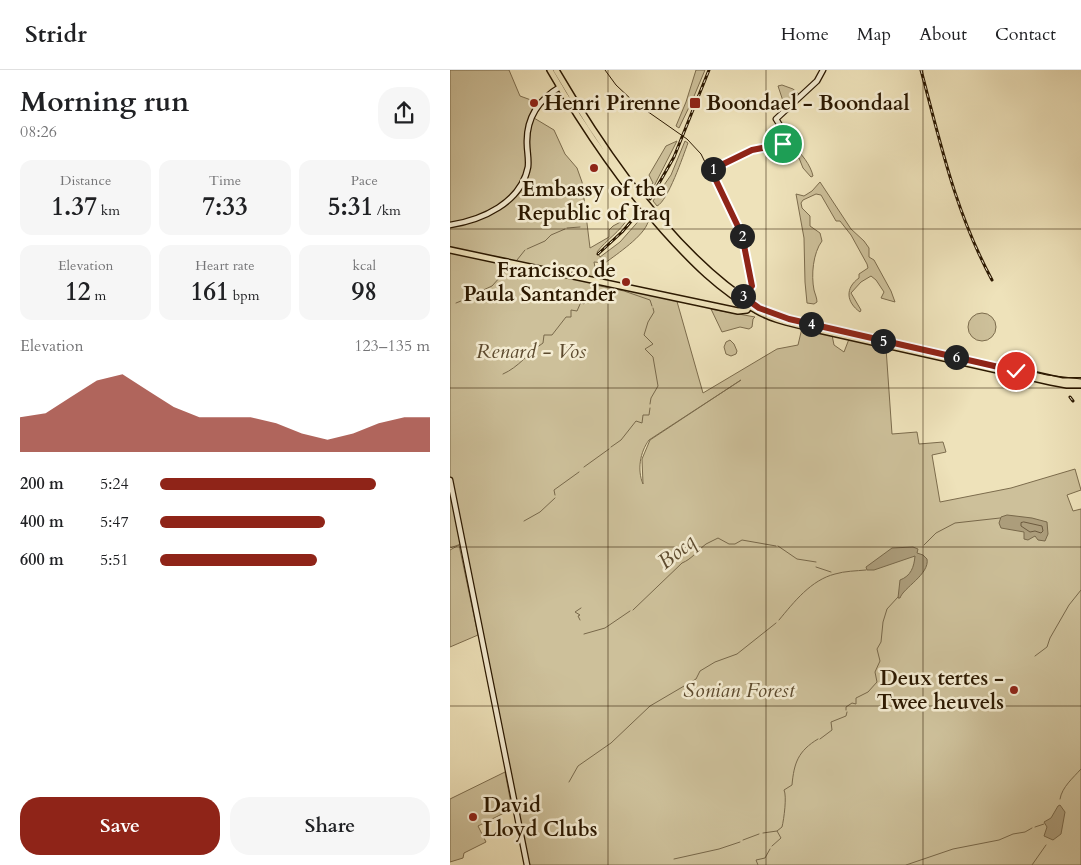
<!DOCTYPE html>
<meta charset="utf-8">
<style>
:root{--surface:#fff;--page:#f6f6f6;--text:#202124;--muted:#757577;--line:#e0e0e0;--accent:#8f2418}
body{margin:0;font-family:Cardo,serif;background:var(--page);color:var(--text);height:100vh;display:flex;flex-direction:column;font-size:19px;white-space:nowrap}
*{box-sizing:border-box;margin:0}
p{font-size:16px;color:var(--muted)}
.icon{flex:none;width:28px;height:28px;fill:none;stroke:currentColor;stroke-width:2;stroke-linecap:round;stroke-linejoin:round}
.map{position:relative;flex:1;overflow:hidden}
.side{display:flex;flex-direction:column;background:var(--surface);width:450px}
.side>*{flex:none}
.pin{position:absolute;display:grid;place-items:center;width:42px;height:42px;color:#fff;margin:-21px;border:2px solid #fff;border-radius:50%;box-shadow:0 1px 5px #0007}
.km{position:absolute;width:25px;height:25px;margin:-12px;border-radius:50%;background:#222;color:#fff;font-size:14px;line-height:25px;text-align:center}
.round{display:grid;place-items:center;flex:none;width:52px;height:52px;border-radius:20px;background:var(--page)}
.overview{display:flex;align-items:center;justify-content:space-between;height:85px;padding:0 20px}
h1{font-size:28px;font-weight:600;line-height:38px}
.stats{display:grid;grid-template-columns:repeat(3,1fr);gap:8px;height:85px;padding:5px 20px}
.stats div{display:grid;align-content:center;border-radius:12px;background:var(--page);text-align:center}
.stats b{font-size:25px;font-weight:600}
.stats small{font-size:14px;font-weight:400}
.stats p{font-size:14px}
.chart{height:140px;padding:10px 20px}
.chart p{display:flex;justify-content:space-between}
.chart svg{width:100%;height:90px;margin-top:5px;fill:var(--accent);opacity:.7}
.button{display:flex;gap:10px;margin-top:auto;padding:10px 20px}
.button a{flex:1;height:58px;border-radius:20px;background:var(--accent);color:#fff;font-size:20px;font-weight:600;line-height:58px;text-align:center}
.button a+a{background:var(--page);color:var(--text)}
ul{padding:0 20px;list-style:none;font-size:16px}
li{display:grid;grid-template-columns:80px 60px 1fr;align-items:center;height:38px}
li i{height:12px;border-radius:6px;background:var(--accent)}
header{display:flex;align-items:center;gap:30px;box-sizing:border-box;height:70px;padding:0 25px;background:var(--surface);border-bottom:1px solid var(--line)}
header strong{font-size:24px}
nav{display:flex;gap:28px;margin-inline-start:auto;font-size:18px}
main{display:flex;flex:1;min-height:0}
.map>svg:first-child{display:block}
.green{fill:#cdc09a;stroke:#7c6c4d;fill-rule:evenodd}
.water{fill:#ac9d7b;stroke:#78684a}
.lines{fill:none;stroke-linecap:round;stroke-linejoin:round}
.shore{stroke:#6c5a3e;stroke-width:1}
.stream{stroke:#78684a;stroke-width:1}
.secondary-casing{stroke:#2b1800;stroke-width:7}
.primary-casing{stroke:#2b1800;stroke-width:8}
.secondary{stroke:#f4ecd2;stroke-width:4.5}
.primary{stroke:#eee2ba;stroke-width:5}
.tram{stroke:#2b1800;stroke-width:1}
.rail-casing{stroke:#2b1800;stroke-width:3}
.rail{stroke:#f4ecd2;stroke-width:1;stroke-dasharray:4;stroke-linecap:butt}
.route-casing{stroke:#fff;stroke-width:10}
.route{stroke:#8f2418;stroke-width:6}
.grid{fill:none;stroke:#2b1800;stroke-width:1;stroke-opacity:0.55}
.poi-dot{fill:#8f2418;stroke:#f4ecd2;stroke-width:2}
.labels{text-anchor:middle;stroke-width:5;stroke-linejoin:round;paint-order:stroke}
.poi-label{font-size:21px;font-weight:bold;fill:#2b1800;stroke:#f4ecd2;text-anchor:start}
.park-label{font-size:21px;font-style:italic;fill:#5c4a2e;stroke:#f4ecd2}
.water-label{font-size:22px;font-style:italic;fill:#5f4d31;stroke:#f4ecd2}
</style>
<header>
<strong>Stridr</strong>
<nav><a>Home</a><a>Map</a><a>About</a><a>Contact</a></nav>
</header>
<main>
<section class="side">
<div class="overview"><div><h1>Morning run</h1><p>08:26</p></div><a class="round"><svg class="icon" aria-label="share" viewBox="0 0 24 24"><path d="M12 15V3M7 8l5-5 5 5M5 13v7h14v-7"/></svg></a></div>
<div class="stats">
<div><p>Distance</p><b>1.37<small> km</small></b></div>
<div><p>Time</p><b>7:33</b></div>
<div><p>Pace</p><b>5:31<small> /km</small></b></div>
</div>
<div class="stats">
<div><p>Elevation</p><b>12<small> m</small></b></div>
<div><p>Heart rate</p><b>161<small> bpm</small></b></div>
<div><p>kcal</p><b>98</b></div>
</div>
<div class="chart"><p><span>Elevation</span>123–135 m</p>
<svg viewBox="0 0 160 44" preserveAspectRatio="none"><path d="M0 44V27L10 25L20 17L30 9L40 6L50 14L60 22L70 27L80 27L90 27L100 30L110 35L120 38L130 35L140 30L150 27L160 27V44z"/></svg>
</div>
<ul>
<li><b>200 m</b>5:24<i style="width:80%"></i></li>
<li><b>400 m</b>5:47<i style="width:61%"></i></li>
<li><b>600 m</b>5:51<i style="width:58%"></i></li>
</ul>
<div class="button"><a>Save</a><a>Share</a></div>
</section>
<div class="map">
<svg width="631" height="795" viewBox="0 0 631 795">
<rect width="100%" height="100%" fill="#eee2ba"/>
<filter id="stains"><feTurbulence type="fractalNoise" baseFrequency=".004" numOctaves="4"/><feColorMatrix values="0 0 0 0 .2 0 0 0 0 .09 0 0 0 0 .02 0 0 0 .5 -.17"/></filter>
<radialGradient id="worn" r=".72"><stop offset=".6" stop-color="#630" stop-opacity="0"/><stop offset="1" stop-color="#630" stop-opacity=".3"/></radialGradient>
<!-- green -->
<path class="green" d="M 0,0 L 59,0 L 70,26 L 81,30 L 87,39 L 84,48 L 104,60 L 115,84 L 127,98 L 132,112 L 140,178 L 159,167 L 159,160 L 163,156 L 178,148 C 170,162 156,170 147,182 L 150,187 L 170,172 L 193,146 L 198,152 C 194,166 167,184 155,193 L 144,192 L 148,212 L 226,228 L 253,323 L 327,279 L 348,275 L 352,258 L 382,265 L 384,275 L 394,282 L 399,269 L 436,278 L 442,364 L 467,362 L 469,374 L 493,372 L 496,382 L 482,385 L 490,432 L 561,418 L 625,399 L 631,420 L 617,425 L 623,441 L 631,439 L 631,795 L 76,795 L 11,474 L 0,478 ZM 291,310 L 200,370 L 192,389 L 193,414 C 187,400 190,382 199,370 Z
M 246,0 L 255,0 L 242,31 L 229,58 L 226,56 L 236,32 Z
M 332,15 L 343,19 L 349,24 L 335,37 L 328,16 Z
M 227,71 L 199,126 L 195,123 L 195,120 L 203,113 L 199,105 L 216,76 Z
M 235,71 L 238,73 C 233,86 218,131 207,136 L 203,131 L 221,105 Z
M 343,77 C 351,82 361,96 363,106 L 361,107 L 353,98 L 349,88 L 341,87 Z
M 370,112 L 401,159 L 414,171 L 419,178 L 419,187 L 424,190 L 441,221 L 445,232 L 431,228 L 434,222 L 426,210 L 421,206 L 411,212 L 401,223 L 411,240 L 410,242 C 396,232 395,218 409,208 L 409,204 L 418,198 L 417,194 L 401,165 L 390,151 L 386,151 L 371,125 L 366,124 L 353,130 L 351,133 L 352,138 L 360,146 L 360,156 L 370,163 L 372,171 C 363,183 361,205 364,220 C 365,224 367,228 367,232 L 364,234 L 357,233 L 355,212 L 354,168 L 346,124 L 354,126 L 362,121 Z
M 261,239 L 305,247 L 303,249 L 302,257 L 299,259 L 290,257 L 272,262 Z
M518 257a14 14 0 1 1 28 0a14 14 0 1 1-28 0Z
M 280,270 L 284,274 L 287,281 L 286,284 L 281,286 L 276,284 L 274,277 L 276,272 Z
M 9,475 L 28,565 L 0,577 L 0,480 Z
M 55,702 L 62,739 L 28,756 L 36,772 L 14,783 L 13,788 L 0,792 L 0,729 Z"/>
<!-- water -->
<path class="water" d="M 557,445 L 582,448 L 597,452 L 598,464 L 595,471 L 588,470 L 585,466 L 578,470 L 574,469 L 574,462 L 551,458 L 549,453 L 551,447 Z
M 463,477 L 468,479 L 467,483 L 473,485 L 477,489 C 480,504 453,518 450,528 L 448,528 L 450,510 C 461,506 464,497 465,486 L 424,500 L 417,500 L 416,497 L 442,478 Z
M 610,735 L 615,742 L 611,764 L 603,770 L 594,766 L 597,757 L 594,752 L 601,748 L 608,736 Z"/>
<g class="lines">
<!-- shore -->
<path class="shore" d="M 574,452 L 592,456 L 593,461 L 591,463 L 585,461 L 580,462 L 571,456 L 571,453 Z"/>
<!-- stream -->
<path class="stream" d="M 117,158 L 130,157
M 77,179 L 95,171 L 101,165 L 115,159
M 67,190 L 75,180
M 145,215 L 174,221 L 200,230 L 202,236
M 14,229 L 42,216 L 61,195
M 6,233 L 11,231
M 53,304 C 69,297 78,283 93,273 L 94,265 L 102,265 L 116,247 L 121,247 L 121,240 L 127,241 L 131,232 L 134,234 L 141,224
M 200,334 L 201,328 L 208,316 L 203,287 L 195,279 L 203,274 L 194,265 L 198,252 L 204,242 L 203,238
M 161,377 L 171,370 L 186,351 L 192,353 L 193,345 L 199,345 L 200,338
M 134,397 L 159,379
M 105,425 L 104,420 L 129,402
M 74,451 L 90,442 L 105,428
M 474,475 L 486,463 L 505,453 L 550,448
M 328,476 L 347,489 L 366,492
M 366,497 L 381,502
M 183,540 L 232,493 C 242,489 248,480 256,474 C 260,472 264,470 268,468 L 279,474 L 285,474 L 292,470 L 326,476
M 130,550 L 128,546 L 130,545 L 125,542 L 131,538
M 329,550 C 344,532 361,510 385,504 C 395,501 406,501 416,500
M 134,564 L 155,558 L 180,541
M 585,586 L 597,577 L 600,568 L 619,535 L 631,520
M 396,640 L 396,637 L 402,633 L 406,634 L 406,628 L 418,622 L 427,612 L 425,602 L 430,591 L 427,579 L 431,572 L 433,552 L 437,539 L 448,527
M 370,669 L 382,660 L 381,652 L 396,646 L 397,642
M 119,712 L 128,696 L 161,673 L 200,636 L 246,609 L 250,601 L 265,592 L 287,584 L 326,553
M 610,729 C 612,717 623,708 631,699
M 585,757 L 594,754
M 313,763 L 327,761
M 293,770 L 309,764
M 322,776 L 331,768 L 327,761 L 332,757 C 334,749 337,726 334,720 L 342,715 C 344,693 348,681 368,669
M 224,789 L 269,779 L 290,772
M 308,795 L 306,790 L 315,788 L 320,779
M 456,795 L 503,779 L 549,770 L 563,764 L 575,762 L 582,758
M 582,795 L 596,775"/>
<!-- secondary casing -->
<g class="secondary-casing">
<path id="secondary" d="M 0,155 C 32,150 71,133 78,97 C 79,89 77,81 77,74 C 76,48 88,30 110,17
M 287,222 L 298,221 L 302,216 L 292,165 L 262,102 L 263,99 L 302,81 L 336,73 L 338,75 L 342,74 L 342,69 L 334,62 L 326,49 L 367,11 L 373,0
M 0,410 L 77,795"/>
</g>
<!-- primary casing -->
<g class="primary-casing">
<path id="primary" d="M 100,0 C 133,57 170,112 214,161 C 241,191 270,221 306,240 C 323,250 341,253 360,258 L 601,312 L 617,315 L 631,315
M 106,0 C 154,82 225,186 307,237 C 317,243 330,247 342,250
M 0,180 L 288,241 L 297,240 L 300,235
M 353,253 L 415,267
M 436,271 L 474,280
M 572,302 L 612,311 L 631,311"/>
</g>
<!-- secondary -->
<use href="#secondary" class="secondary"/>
<!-- primary -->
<use href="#primary" class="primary"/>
<!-- tram -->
<path class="tram" d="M 155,0 L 166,15 L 184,32 L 237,69 L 251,84 L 291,165 L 304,227 C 310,240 327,244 340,247 L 597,305 L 631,309"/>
<!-- rail casing -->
<g class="rail-casing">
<path id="rail" d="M 471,0 C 491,75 505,141 542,210
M 200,129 L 224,87 L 259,0
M 148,184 L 172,162 L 190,141
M 620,327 L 623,331"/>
</g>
<!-- rail -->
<use href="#rail" class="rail"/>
</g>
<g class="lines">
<!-- route casing -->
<g class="route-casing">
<path id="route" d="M 333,74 L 302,80 L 263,99 L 262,102 L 292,165 L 302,216 L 298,221 L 287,222 L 309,238 L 339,249 L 566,301"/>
</g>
<!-- route -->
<use href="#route" class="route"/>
</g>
<!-- grid -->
<path class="grid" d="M 158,0 L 158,795M 316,0 L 316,795M 473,0 L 473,795M 0,159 L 631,159M 0,318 L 631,318M 0,477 L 631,477M 0,636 L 631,636"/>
<!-- markers -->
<g class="poi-dot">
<circle cx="84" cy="33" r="5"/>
<rect x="239" y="27" width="12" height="12" rx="2.5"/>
<circle cx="144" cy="98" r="5"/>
<circle cx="176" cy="212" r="5"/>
<circle cx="564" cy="620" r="5"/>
<circle cx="23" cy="747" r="5"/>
</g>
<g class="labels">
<!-- poi labels -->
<g class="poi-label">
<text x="94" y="40">Henri Pirenne</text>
<text x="256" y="40">Boondael - Boondaal</text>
<text x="144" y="126" text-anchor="middle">Embassy of the<tspan x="144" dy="24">Republic of Iraq</tspan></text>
<text x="166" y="207" text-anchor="end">Francisco de<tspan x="166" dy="24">Paula Santander</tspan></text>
<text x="554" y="615" text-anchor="end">Deux tertes -<tspan x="554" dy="24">Twee heuvels</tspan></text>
<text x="33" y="742">David<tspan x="33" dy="24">Lloyd Clubs</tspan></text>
</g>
<!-- park labels -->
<g class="park-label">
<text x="81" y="288">Renard - Vos</text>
<text x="289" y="627">Sonian Forest</text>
</g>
<!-- water labels -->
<g class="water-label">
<text transform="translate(226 481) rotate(-39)" y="8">Bocq</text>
</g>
</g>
<rect width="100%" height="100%" filter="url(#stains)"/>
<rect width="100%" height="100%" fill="url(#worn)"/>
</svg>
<div class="pin" style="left:333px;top:74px;background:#1e9e55"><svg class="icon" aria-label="arrive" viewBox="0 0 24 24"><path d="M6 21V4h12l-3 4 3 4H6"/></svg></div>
<div class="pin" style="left:566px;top:301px;background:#d93025"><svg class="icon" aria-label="check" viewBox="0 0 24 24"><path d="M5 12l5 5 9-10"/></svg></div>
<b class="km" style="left:263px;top:99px">1</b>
<b class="km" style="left:292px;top:166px">2</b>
<b class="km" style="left:293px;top:226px">3</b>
<b class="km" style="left:361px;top:254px">4</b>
<b class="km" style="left:433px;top:271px">5</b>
<b class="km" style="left:506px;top:287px">6</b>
</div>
</main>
